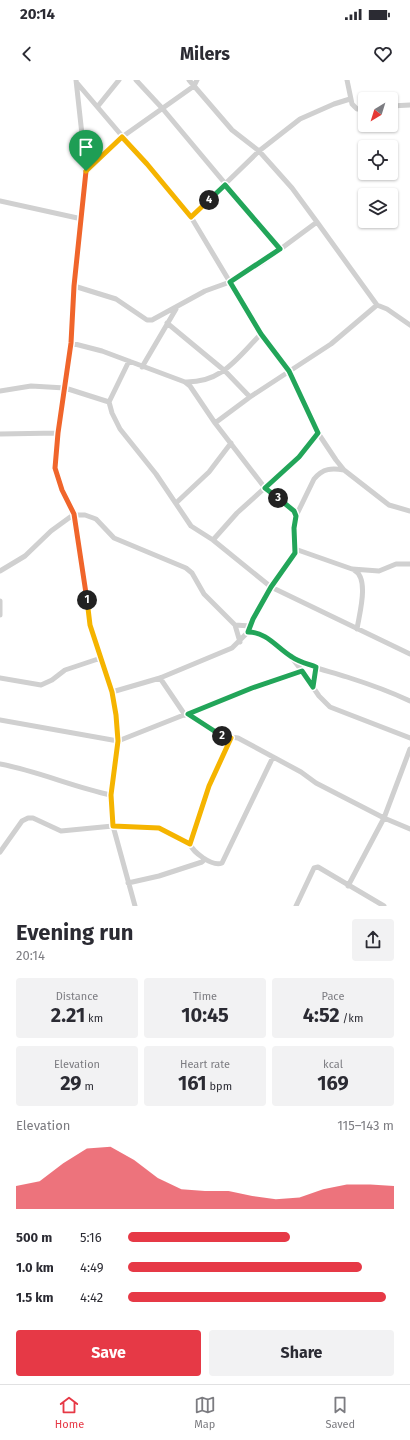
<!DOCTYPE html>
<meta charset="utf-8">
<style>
:root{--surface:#fff;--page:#f2f2f3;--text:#2b2b33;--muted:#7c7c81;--line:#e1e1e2;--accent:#e63946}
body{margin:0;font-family:"Fira Sans",sans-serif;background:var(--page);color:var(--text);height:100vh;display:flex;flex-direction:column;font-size:15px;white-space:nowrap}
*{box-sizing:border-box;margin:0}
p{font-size:13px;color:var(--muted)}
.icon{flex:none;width:22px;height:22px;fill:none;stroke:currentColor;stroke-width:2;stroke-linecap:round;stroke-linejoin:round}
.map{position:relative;height:826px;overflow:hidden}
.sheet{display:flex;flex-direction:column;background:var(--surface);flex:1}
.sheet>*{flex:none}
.needle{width:26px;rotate:218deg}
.fabs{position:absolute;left:358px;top:12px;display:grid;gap:8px}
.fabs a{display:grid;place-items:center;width:40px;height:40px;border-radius:4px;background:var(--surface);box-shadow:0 1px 3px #0004;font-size:20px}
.pin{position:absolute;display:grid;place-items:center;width:34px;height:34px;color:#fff;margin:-41px -17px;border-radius:50% 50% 50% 0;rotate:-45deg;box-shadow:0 0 4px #0007}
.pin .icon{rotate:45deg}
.km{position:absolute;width:20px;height:20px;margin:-10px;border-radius:50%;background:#222;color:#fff;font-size:11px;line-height:20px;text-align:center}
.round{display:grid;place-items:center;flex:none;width:42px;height:42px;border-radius:4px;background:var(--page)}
.head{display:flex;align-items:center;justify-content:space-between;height:68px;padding:0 16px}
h1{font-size:22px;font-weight:700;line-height:30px}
.figures{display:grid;grid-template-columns:repeat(3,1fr);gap:6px;height:68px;padding:4px 16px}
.figures div{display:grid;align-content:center;border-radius:4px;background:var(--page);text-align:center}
.figures b{font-size:20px;font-weight:700}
.figures small{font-size:11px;font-weight:400}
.figures p{font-size:11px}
.chart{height:112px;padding:8px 16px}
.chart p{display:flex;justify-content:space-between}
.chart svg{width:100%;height:72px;margin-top:4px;fill:var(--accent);opacity:.7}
.action{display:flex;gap:8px;margin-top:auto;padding:8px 16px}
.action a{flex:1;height:46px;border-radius:4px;background:var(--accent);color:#fff;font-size:16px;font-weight:700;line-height:46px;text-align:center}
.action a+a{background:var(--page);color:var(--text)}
ul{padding:0 16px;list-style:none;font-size:13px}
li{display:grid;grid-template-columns:64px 48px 1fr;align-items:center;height:30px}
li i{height:10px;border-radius:5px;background:var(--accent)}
.status{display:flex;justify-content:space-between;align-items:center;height:28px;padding:0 20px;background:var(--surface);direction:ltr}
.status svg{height:11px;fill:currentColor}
header{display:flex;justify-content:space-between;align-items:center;height:52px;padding:0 16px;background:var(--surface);font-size:18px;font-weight:700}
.tab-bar{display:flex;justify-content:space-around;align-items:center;height:56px;border-top:1px solid var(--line);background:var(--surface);font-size:11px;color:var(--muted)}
.tab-bar a{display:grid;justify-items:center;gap:2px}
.tab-bar .current{color:var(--accent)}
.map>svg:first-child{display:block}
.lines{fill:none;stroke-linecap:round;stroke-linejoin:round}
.street{stroke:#d0d0d0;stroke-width:5}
.split-1-casing{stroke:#fff;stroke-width:8}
.split-2-casing{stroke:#fff;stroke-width:8}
.split-3-casing{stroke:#fff;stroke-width:8}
.split-4-casing{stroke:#fff;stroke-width:8}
.split-5-casing{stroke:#fff;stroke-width:8}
.split-1{stroke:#f0652b;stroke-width:5}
.split-2{stroke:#f5b400;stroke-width:5}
.split-3{stroke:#22a559;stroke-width:5}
.split-4{stroke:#22a559;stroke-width:5}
.split-5{stroke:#f5b400;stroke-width:5}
</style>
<div class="status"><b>20:14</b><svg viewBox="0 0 49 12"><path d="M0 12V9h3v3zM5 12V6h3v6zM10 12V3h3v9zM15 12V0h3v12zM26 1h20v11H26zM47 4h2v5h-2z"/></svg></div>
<header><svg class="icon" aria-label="back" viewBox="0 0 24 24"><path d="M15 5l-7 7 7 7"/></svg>Milers<svg class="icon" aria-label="heart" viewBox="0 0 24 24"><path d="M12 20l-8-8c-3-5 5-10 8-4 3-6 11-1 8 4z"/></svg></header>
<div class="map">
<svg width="410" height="826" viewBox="0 0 410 826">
<rect width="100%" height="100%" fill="#fff"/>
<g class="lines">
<!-- street -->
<path class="street" d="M 76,0 L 86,91 L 74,206 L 71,263 L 58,353 L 55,388 L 62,410 L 73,435 L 90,545 L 112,612 L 116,635 L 118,661 L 111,715 L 113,746 L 135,826
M 136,0 L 162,28 L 280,169
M 347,0 L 352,24 L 357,29 L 365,29
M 77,3 L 191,137 L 259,71 L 300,39 L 334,24 L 350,19
M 98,26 L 119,0
M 391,26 L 410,25
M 86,91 L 122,57 L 194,6 L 197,0
M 0,121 L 82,139
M 191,137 L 261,254 L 289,291 L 318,353 L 336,380 L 344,390 L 389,425 L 410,431
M 317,142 L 377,225
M 74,206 L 116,219 L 147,240 L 152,240 L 205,211 L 230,202 L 263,182 L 317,142 L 292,108 L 259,71 L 232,50 L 189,0
M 167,243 L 225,291 L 250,317
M 71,263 L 102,271 L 185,302 L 190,306 L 215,343 L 250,317 L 331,264 L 377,225 L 387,229 L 410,245
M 142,287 L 176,229
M 185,302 C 222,303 237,278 261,254
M 0,311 L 31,306 L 65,308 L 109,322 L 112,333 L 120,349 L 156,394 L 191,446 L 213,460 L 271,507 L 293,477 L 296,436 L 314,399 C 323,388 332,388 344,390
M 109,322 L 129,281
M 215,343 L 265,408 L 293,429 L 296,436
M 0,354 L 58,353
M 176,423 L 209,392 L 231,363
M 213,460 L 237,433 L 299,377 L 318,353
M 295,469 L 352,489 L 379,491 L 396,484 L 410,484
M 354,490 C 370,498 359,535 357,549
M 0,491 L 25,476 L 51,451 L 73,435 L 85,435 L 96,439 L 114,458 L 186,488 L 192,493 L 204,514 L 235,545 L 240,562
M 0,521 L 0,535
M 235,545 L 250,546
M 248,552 C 267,552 277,568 292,578 C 308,587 329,591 347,597 C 369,604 389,611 410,621
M 302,591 L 319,616 L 330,627 L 410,658
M 0,598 L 41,605 L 52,600 L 65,590 L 101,578
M 160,598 L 185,635
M 313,607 L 316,587
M 112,612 L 160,598 L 232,568 L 248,552 L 253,539 L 271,507 L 410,574
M 188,634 L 223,656 L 238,658 L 301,692 L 316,703 L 384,738 L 410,749
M 0,640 L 118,661 L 252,608 L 302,591 L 292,578
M 231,658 L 209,705 L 190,764 C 193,772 212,787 222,783 L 273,677
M 0,684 C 38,691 73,707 111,715
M 0,772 L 22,741 L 28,738 L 33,738 L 61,751 L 113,746 L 159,748 L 190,764
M 128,803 L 159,796 L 202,782 L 205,779
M 348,806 L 384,738 L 410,669
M 296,826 L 314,788 L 318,787 L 384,826"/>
</g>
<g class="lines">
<!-- split-1 casing -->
<g class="split-1-casing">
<path id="split-1" d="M 86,91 L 74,206 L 71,263 L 58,353 L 55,388 L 62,410 L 74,434 L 87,520"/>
</g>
<!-- split-2 casing -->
<g class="split-2-casing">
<path id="split-2" d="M 87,520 L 90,545 L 112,612 L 116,635 L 118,661 L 111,715 L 113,746 L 159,748 L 190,764 L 209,706 L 231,658 L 222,656"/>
</g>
<!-- split-3 casing -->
<g class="split-3-casing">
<path id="split-3" d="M 222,656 L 188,634 L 252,608 L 302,591 L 313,607 L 316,587 C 308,584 299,582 292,577 C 277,568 267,552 248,552 L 253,539 L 271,507 L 295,473 L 294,448 L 296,436 L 294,431 L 278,418"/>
</g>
<!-- split-4 casing -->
<g class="split-4-casing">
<path id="split-4" d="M 209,120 L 225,105 L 280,169 L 230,202 L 261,254 L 289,291 L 318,353 L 299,377 L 265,408 L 278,418"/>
</g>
<!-- split-5 casing -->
<g class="split-5-casing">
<path id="split-5" d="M 86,91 L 122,57 L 147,84 L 191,137 L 209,120"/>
</g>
<!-- split-1 -->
<use href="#split-1" class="split-1"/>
<!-- split-2 -->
<use href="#split-2" class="split-2"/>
<!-- split-3 -->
<use href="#split-3" class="split-3"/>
<!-- split-4 -->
<use href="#split-4" class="split-4"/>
<!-- split-5 -->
<use href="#split-5" class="split-5"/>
</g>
</svg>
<div class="fabs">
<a><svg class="needle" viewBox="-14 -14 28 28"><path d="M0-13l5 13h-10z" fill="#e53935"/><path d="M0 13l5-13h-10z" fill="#7c7c81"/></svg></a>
<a><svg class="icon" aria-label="locate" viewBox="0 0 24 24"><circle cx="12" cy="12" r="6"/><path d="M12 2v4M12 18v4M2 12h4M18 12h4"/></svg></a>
<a><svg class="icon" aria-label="layers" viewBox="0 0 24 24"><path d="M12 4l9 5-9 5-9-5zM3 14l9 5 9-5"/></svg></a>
</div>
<div class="pin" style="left:86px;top:91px;background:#1e9e55"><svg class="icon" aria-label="arrive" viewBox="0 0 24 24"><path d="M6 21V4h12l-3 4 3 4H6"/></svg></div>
<b class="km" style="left:87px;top:520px">1</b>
<b class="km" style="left:222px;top:656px">2</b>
<b class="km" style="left:278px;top:418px">3</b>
<b class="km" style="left:209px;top:120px">4</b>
</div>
<section class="sheet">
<div class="head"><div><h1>Evening run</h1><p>20:14</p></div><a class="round"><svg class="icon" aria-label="share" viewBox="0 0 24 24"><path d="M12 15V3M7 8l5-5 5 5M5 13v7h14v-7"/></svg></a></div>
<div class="figures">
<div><p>Distance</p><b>2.21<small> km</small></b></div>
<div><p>Time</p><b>10:45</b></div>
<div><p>Pace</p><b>4:52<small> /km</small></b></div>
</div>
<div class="figures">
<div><p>Elevation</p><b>29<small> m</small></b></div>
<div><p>Heart rate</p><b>161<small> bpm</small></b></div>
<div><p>kcal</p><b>169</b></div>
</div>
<div class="chart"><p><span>Elevation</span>115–143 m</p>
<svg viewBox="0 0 160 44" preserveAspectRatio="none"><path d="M0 44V30L10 27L20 16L30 7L40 6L50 14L60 25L70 32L80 33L90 33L100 36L110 38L120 37L130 32L140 29L150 29L160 30V44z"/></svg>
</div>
<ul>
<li><b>500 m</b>5:16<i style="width:61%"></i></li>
<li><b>1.0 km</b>4:49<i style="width:88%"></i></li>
<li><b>1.5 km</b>4:42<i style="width:97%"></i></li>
</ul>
<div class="action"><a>Save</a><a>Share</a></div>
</section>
<nav class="tab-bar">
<a class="current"><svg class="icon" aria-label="home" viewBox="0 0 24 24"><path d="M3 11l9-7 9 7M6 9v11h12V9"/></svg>Home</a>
<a><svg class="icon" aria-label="map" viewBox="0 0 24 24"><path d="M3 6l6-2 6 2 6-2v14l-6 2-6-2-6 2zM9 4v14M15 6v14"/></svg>Map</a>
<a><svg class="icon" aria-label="saved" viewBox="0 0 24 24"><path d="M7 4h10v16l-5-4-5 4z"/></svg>Saved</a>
</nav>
